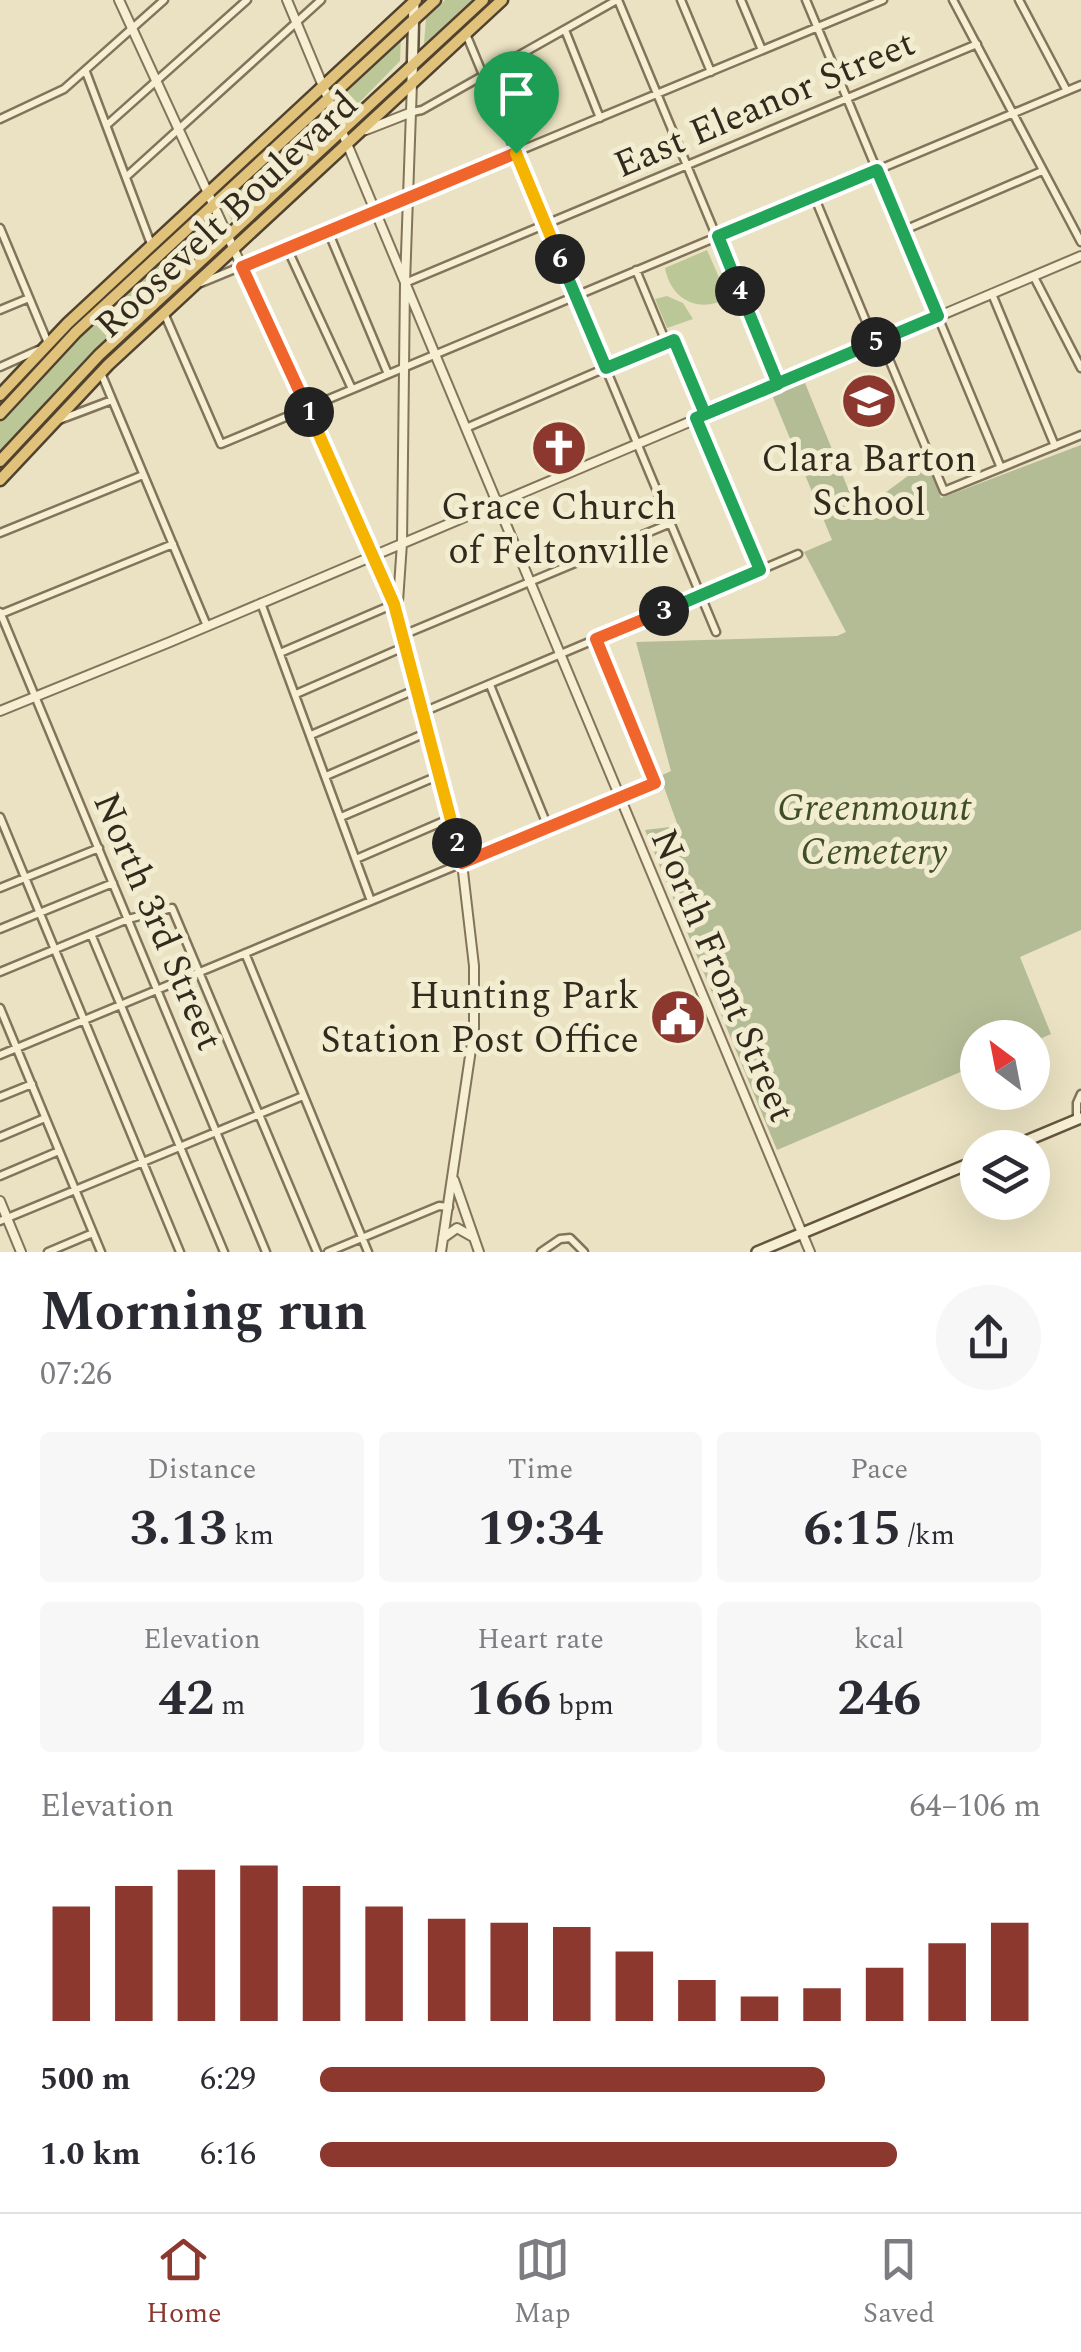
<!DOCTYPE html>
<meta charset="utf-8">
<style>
:root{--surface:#fff;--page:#f7f7f7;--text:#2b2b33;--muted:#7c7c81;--line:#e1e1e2;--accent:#8c382f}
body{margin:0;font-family:Spectral,serif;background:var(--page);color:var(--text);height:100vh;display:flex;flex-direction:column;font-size:38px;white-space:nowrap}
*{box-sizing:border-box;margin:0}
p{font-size:32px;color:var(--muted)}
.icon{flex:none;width:55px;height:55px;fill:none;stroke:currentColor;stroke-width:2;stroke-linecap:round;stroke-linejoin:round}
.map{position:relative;height:1252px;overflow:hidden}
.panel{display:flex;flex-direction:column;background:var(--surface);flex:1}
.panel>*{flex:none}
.needle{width:65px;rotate:328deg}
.buttons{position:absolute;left:960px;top:1020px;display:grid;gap:20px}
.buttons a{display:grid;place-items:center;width:90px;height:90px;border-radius:50%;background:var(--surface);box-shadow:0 10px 40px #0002;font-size:50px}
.pin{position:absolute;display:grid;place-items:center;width:85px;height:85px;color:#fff;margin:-102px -42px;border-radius:50% 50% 50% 0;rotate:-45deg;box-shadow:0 0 10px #0007}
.pin .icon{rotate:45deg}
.km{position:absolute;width:50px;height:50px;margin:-25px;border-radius:50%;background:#222;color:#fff;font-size:28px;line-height:50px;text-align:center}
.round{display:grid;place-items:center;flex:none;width:105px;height:105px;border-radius:52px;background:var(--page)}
.headline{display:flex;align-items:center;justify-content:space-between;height:170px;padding:0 40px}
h1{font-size:55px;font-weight:700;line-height:75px}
.metrics{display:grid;grid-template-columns:repeat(3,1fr);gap:15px;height:170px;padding:10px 40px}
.metrics div{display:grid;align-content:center;border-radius:10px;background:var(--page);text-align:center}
.metrics b{font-size:50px;font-weight:700}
.metrics small{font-size:28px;font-weight:400}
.metrics p{font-size:28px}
.chart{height:280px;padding:20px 40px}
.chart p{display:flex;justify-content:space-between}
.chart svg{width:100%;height:180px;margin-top:10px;stroke:var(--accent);stroke-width:6}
ul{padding:0 40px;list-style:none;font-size:32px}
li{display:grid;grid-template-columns:160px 120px 1fr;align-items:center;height:75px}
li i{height:25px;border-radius:12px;background:var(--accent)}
.tabs{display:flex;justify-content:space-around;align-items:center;height:140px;border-top:2px solid var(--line);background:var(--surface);font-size:28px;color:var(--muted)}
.tabs a{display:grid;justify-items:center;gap:5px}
.tabs .current{color:var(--accent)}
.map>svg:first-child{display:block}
.green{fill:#bcc797}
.cemetery{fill:#b4bc96}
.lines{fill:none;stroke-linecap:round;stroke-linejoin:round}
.minor-casing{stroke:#82745a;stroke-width:11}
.tertiary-casing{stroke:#82745a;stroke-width:12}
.secondary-casing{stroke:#64553e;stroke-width:14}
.trunk-casing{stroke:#50422f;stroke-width:15}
.minor{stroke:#f6efd4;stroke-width:6}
.tertiary{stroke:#f6efd4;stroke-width:8}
.secondary{stroke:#f6efd4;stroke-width:9}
.trunk{stroke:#e0c27a;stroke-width:10}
.split-1-casing{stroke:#fff;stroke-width:20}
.split-2-casing{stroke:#fff;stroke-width:20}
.split-3-casing{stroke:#fff;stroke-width:20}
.split-4-casing{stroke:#fff;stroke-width:20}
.split-5-casing{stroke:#fff;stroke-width:20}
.split-6-casing{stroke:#fff;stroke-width:20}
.split-7-casing{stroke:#fff;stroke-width:20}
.split-1{stroke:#f0652b;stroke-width:12}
.split-2{stroke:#f5b400;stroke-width:12}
.split-3{stroke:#f0652b;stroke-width:12}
.split-4{stroke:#22a559;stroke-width:12}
.split-5{stroke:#22a559;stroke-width:12}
.split-6{stroke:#22a559;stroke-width:12}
.split-7{stroke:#f5b400;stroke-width:12}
.labels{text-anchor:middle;stroke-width:10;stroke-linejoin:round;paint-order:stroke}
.street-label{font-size:38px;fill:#332a1e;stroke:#f2ecd1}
.poi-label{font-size:38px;fill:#332a1e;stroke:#f2ecd1}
.park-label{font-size:38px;font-style:italic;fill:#404e26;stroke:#f2ecd1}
</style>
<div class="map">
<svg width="1081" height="1252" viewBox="0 0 1081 1252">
<rect width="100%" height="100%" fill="#eae2c2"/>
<!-- green -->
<path class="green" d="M 445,0 L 472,0 L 424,44 L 426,18 Z
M 401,36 L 400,61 L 347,115 L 338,97 Z
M 321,114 L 328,131 L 277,174 L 232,221 L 223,204 Z
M 208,218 L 215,237 L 167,285 L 162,281 L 141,300 L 145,305 L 135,313 L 121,298 Z
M 707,250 L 728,298 C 699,314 671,300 665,268 Z
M 667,296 L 683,303 L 693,319 L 667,328 L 655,299 Z
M 98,318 L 112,334 L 0,453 L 0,422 Z"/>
<!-- cemetery -->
<path class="cemetery" d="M 805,383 L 858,513 L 928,461 L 941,498 L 1081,445 L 1081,930 L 1020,957 L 1051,1034 L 1033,1042 L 1032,1038 L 978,1038 L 977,1065 L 777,1150 L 645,830 L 678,826 L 660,776 L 671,771 L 636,642 L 837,636 L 846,632 L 804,552 L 832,540 L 772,395 Z"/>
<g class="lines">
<!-- minor casing -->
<g class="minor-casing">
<path id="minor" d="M 618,0 L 778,384
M 681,0 L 711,72
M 741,0 L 762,50
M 806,0 L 1001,468
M 953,0 L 1081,242
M 1019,0 L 1067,91
M 565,30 L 600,118
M 466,34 L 716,632
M 86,72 L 151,244
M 412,112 L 422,110 L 617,0
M 0,119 L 64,89 L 164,0
M 108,124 L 247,0
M 127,176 L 321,0
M 814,196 L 875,343
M 0,228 L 48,343
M 328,231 L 388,374
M 902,231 L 1042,171
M 287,248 L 352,389
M 636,270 L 666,342 L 675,340 L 705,414
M 1034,277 L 1081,368
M 201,283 L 883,0
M 405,283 L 977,44
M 992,294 L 1055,446
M 0,310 L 29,298
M 164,313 L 221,444 L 1081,85
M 881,340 L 944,491 L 1081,435
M 0,367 L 38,350
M 101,373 L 207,626
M 696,418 L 760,570
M 59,420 L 112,400
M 466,428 L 666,342
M 0,533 L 143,475
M 261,603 L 371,901
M 0,612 L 266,1252
M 1,614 L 173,544
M 403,635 L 671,523
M 280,653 L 394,604
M 490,685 L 548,827
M 296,694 L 406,646
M 423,712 L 798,554
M 311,735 L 417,689
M 326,776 L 428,732
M 0,817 L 180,1252
M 341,817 L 440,775
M 356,859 L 451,818
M 0,888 L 99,848
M 0,929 L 113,883
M 91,934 L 224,1252
M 245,953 L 368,1252
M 0,972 L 128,919 L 172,908 L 317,1252
M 0,1008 L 101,1252
M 0,1055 L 655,783 L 597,639
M 0,1097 L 32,1084
M 1077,1119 L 1077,1103 L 1081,1094
M 0,1137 L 45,1118
M 0,1176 L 59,1151
M 0,1221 L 303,1096
M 48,1252 L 93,1233
M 328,1252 L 439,1206 L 449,1207
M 541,1252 L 560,1239 L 570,1238 L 584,1252"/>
</g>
<!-- tertiary casing -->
<g class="tertiary-casing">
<path id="tertiary" d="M 119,0 L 307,408 L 396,611
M 287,0 L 810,1252
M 412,83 L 405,283 L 402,543 L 397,616 L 462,863 L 474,966 L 474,1029 L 441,1252
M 366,130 L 412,112
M 0,711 L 170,642 L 1081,256
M 454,1180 L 479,1252
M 0,1201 L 21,1252
M 443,1238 L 457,1228 L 473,1237"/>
</g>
<!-- secondary casing -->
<g class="secondary-casing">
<path id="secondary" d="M 412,82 L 414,0
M 1009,1148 L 1081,1118
M 757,1252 L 978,1160"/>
</g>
<!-- trunk casing -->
<g class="trunk-casing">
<path id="trunk" d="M 0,395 L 68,323 L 416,0
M 0,414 L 76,332 L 435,0
M 0,461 L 99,355 L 483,0
M 0,480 L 108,365 L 502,0"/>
</g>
<!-- minor -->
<use href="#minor" class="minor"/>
<!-- tertiary -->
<use href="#tertiary" class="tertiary"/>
<!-- secondary -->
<use href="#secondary" class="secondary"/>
<!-- trunk -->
<use href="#trunk" class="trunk"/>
</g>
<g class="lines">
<!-- split-1 casing -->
<g class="split-1-casing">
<path id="split-1" d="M 309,412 L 242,267 L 516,153"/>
</g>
<!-- split-2 casing -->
<g class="split-2-casing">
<path id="split-2" d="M 309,412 L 394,604 L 457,843"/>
</g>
<!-- split-3 casing -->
<g class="split-3-casing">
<path id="split-3" d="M 457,843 L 462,863 L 655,783 L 596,639 L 664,611"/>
</g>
<!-- split-4 casing -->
<g class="split-4-casing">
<path id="split-4" d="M 664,611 L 760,570 L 696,418 L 778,384 L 740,291"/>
</g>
<!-- split-5 casing -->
<g class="split-5-casing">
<path id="split-5" d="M 740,291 L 718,236 L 877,170 L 938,316 L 876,342"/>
</g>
<!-- split-6 casing -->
<g class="split-6-casing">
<path id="split-6" d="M 560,259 L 606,368 L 674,340 L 705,414 L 876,342"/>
</g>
<!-- split-7 casing -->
<g class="split-7-casing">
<path id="split-7" d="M 516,153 L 560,259"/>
</g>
<!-- split-1 -->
<use href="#split-1" class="split-1"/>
<!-- split-2 -->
<use href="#split-2" class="split-2"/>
<!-- split-3 -->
<use href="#split-3" class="split-3"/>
<!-- split-4 -->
<use href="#split-4" class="split-4"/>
<!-- split-5 -->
<use href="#split-5" class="split-5"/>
<!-- split-6 -->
<use href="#split-6" class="split-6"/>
<!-- split-7 -->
<use href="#split-7" class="split-7"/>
</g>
<!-- icons -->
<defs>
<g id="school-disc" transform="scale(2.875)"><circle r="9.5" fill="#8c382f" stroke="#f2ecd1"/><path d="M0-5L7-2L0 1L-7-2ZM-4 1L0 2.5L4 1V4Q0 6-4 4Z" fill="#fff"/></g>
<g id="church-disc" transform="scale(2.875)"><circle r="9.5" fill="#8c382f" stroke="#f2ecd1"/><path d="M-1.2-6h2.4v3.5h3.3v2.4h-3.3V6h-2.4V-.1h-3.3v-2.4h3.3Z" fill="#fff"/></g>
<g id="civic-disc" transform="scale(2.875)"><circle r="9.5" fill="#8c382f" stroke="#f2ecd1"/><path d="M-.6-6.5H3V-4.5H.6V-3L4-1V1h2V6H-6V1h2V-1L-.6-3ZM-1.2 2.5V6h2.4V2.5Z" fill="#fff"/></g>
</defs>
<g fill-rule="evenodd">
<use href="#school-disc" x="869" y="401"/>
<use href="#church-disc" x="559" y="448"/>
<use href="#civic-disc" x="678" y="1017"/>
</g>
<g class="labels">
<!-- street labels -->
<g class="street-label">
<text transform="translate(764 103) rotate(-23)" y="13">East Eleanor Street</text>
<text transform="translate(226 214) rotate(-43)" y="13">Roosevelt Boulevard</text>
<text transform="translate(159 921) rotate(67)" y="13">North 3rd Street</text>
<text transform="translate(724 975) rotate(67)" y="13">North Front Street</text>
</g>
<!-- poi labels -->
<g class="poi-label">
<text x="869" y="471">Clara Barton<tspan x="869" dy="44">School</tspan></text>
<text x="559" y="519">Grace Church<tspan x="559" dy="44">of Feltonville</tspan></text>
<text x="639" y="1008" text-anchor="end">Hunting Park<tspan x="639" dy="44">Station Post Office</tspan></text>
</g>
<!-- park labels -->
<g class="park-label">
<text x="874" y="820">Greenmount<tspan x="874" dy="44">Cemetery</tspan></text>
</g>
</g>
</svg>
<div class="buttons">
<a><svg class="needle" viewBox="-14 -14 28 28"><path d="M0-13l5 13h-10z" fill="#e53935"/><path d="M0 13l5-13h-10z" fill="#7c7c81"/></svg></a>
<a><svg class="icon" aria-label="layers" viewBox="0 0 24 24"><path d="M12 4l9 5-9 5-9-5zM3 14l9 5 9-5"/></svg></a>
</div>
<div class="pin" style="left:516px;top:153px;background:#1e9e55"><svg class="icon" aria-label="arrive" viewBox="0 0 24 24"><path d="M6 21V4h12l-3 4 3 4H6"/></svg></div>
<b class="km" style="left:309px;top:412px">1</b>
<b class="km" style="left:457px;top:843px">2</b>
<b class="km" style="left:664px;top:611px">3</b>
<b class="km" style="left:740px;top:291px">4</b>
<b class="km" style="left:876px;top:342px">5</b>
<b class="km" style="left:560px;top:259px">6</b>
</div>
<section class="panel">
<div class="headline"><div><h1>Morning run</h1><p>07:26</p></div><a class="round"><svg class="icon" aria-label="share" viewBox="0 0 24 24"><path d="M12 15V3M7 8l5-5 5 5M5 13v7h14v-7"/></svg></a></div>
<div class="metrics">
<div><p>Distance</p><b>3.13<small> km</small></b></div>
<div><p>Time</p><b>19:34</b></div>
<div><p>Pace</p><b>6:15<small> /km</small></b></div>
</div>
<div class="metrics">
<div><p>Elevation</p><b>42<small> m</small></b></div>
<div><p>Heart rate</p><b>166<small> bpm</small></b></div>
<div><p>kcal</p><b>246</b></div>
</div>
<div class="chart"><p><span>Elevation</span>64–106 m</p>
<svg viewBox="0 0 160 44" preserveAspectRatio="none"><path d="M5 44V16M15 44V11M25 44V7M35 44V6M45 44V11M55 44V16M65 44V19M75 44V20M85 44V21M95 44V27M105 44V34M115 44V38M125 44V36M135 44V31M145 44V25M155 44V20"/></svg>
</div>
<ul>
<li><b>500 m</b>6:29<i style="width:70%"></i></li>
<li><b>1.0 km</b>6:16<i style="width:80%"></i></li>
</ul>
</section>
<nav class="tabs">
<a class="current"><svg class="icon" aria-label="home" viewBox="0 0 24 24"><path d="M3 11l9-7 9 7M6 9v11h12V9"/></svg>Home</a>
<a><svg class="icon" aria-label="map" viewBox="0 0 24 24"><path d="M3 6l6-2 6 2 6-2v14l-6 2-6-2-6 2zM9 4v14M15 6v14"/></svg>Map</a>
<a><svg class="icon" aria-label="saved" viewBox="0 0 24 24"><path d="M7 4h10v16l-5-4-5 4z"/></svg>Saved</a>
</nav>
